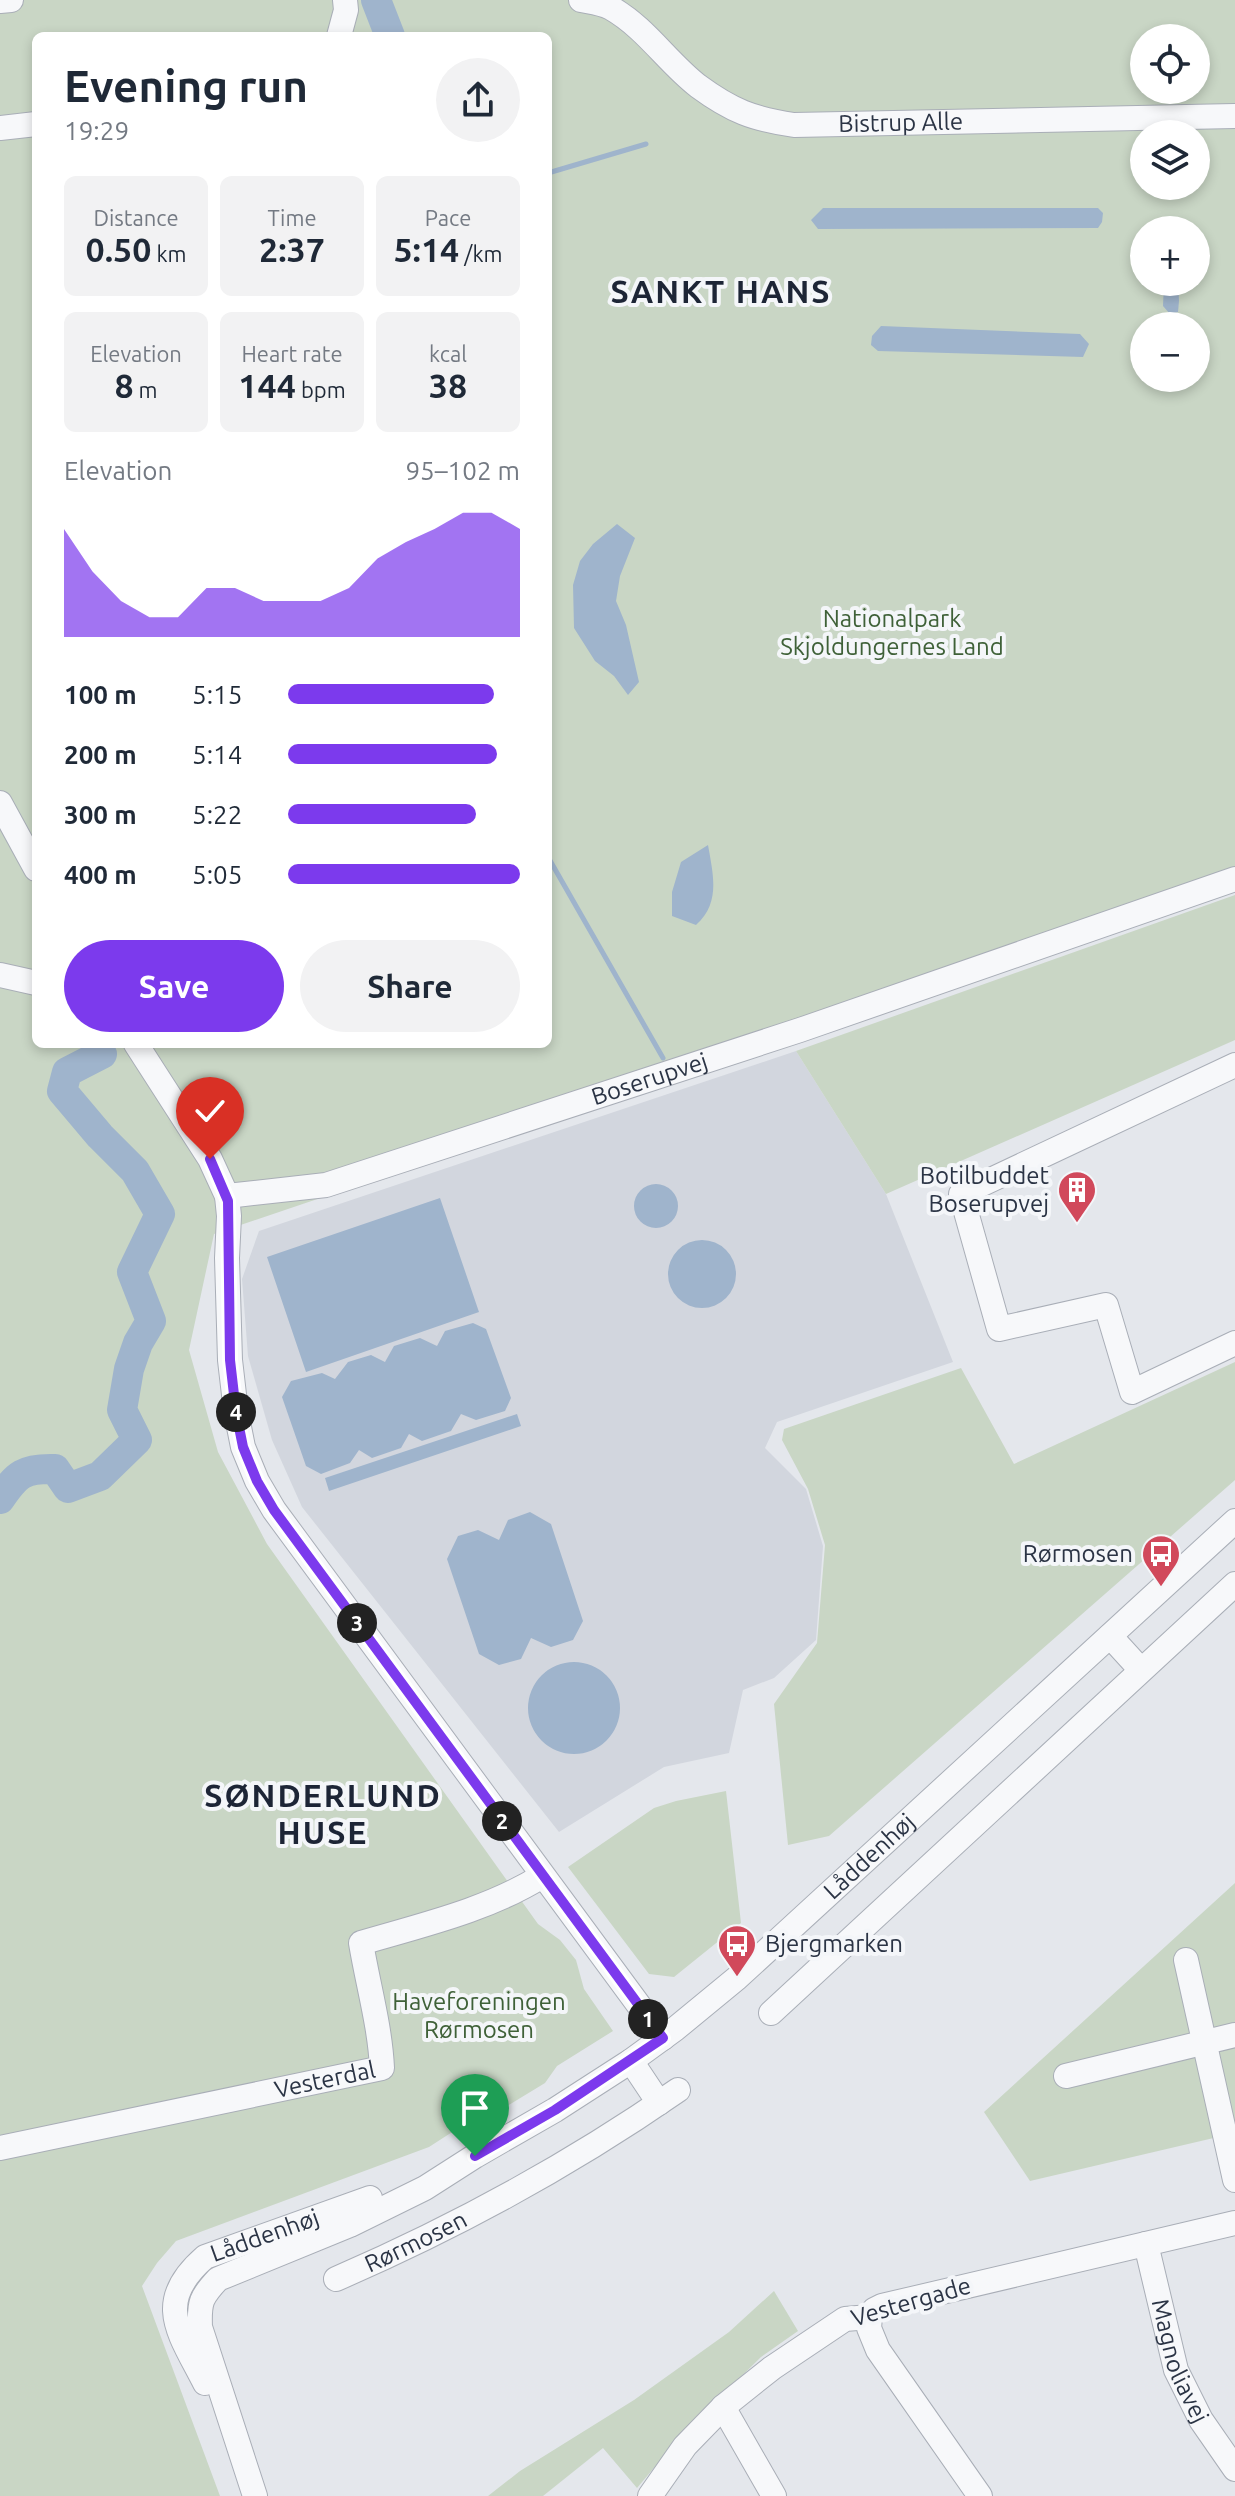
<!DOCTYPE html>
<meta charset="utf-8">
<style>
:root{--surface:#fff;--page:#f2f2f3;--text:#1f2937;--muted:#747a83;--accent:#7c3aed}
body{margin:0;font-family:Ubuntu,sans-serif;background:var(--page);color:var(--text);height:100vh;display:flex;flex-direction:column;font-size:30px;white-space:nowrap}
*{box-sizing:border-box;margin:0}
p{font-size:26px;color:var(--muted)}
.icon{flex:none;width:44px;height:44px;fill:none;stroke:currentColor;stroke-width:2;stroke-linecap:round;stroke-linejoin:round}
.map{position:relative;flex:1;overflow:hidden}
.details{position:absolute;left:32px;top:32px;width:520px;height:1016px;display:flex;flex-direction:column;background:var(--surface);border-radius:12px;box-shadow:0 4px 12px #0003}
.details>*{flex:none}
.tools{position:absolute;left:1130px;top:24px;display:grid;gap:16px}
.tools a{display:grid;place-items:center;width:80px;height:80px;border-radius:50%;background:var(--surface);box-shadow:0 4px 12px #0003;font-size:40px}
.pin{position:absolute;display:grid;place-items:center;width:68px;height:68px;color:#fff;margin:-82px -34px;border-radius:50% 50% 50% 0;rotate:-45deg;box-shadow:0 0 8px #0007}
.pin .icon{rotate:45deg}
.km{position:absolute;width:40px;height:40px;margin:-20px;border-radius:50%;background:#222;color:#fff;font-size:22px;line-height:40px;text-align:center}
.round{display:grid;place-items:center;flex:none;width:84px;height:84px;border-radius:42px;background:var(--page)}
.overview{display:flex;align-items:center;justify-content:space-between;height:136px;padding:0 32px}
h1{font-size:44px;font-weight:700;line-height:60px}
.metrics{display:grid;grid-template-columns:repeat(3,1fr);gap:12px;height:136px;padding:8px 32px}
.metrics div{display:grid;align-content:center;border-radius:12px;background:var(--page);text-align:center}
.metrics b{font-size:34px;font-weight:700}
.metrics small{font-size:22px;font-weight:400}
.metrics p{font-size:22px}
.chart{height:224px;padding:16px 32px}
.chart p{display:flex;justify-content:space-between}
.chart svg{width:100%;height:144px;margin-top:8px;fill:var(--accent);opacity:.7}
.primary-button{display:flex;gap:16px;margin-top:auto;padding:16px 32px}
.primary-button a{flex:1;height:92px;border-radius:48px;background:var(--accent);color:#fff;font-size:32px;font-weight:700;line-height:92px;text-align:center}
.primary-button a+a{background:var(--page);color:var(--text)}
ul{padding:0 32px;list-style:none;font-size:26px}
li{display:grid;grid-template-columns:128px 96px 1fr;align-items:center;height:60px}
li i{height:20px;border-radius:10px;background:var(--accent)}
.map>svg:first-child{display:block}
.built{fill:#d2d6de}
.green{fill:#c9d6c5;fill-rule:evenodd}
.water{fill:#9fb4cc}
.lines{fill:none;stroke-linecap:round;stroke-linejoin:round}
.stream{stroke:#9fb4cc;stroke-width:5}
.river{stroke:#9fb4cc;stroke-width:30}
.minor-casing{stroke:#a9aeb7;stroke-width:26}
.minor{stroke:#f7f8fa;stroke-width:24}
.route-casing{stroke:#fff;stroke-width:16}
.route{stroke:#7c3aed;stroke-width:10}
.labels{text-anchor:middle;stroke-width:8;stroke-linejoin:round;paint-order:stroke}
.street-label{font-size:24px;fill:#2b3445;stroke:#f4f6f9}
.park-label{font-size:24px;fill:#3f6138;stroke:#f4f6f9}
.poi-label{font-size:24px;fill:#2b3445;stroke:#f4f6f9;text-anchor:end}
.district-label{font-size:32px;font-weight:bold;letter-spacing:2px;fill:#1d2536;stroke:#f4f6f9}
</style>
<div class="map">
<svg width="1235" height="2496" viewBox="0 0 1235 2496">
<rect width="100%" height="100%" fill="#e4e7ec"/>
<!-- built -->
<path class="built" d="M 796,1051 L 886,1194 L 953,1362 L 777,1422 L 765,1448 L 806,1489 L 823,1546 L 816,1640 L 774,1678 L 743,1690 L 729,1753 L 664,1767 L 559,1832 L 302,1507 L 272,1440 L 248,1356 L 242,1279 L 259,1231 Z"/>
<!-- green -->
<path class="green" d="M 0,0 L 1235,0 L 1235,888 L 214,1234 L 189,1350 L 218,1452 L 267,1544 L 538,1924 L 560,1940 L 576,1960 L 584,1989 L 613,2031 L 557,2066 L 545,2083 L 494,2114 L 460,2127 L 429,2147 L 176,2241 L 157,2263 L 142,2286 L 220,2496 L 0,2496 ZM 36,36 L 548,36 L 548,1044 L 36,1044 ZM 1144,38 L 1196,38 L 1196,90 L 1144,90 ZM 1144,134 L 1196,134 L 1196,186 L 1144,186 ZM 1144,230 L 1196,230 L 1196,282 L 1144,282 ZM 1144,326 L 1196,326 L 1196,378 L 1144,378 Z
M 1235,895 L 1235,1040 L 886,1194 L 796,1051 Z
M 1235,1362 L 1235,1480 L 829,1836 L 788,1845 L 774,1704 L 817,1643 L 825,1545 L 808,1489 L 782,1440 L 784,1429 L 961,1368 L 1014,1464 Z
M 726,1791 L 741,1923 L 674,1977 L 649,1974 L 568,1867 L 654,1808 L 676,1801 Z
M 1235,1883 L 1235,2133 L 1030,2181 L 984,2112 Z
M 774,2291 L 798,2331 L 761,2357 L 680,2437 L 637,2488 L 603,2448 L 543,2496 L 488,2496 L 520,2471 L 634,2400 L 729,2332 Z"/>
<!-- water -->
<path class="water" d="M 823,208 L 1098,208 L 1103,213 L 1102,222 L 1098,228 L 818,229 L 811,220 Z
M 1164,282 L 1178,282 L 1179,301 L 1178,312 L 1170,314 L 1163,306 Z
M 881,326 L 1080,334 L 1089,344 L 1083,357 L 878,351 L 871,345 L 872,336 Z
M 617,524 L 635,538 L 620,576 L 616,601 L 626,625 L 639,682 L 628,695 L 614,676 L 595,661 L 574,628 L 573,585 L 580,561 L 593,544 Z
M 708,845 C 713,874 721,903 696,925 L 672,916 L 672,892 L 681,862 Z
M634 1206a22 22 0 1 1 44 0a22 22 0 1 1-44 0Z
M 440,1198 L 479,1312 L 306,1372 L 267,1257 Z
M668 1274a34 34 0 1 1 68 0a34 34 0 1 1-68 0Z
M 473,1323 L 486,1329 L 511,1398 L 505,1411 L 476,1420 L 461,1414 L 451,1431 L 422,1441 L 409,1434 L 401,1448 L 372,1458 L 359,1450 L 350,1463 L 321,1474 L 306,1466 L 282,1397 L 291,1381 L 322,1373 L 335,1379 L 348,1362 L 371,1355 L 385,1362 L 394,1346 L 420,1338 L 437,1346 L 445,1331 Z
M 517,1414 L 521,1426 L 329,1491 L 325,1478 Z
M 530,1512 L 551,1524 L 583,1621 L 573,1640 L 551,1647 L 531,1638 L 521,1659 L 499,1665 L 479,1654 L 447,1559 L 458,1536 L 478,1530 L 499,1540 L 508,1520 Z
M528 1708a46 46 0 1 1 92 0a46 46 0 1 1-92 0Z"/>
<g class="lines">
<!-- stream -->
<path class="stream" d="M 548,173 L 646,144
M 548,857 L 663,1058"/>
<!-- river -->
<path class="river" d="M 376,0 L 390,36
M 0,1499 C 17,1474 24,1468 55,1469 L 68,1488 L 100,1476 L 137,1440 L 122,1410 L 129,1369 L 138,1343 L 151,1321 L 132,1272 L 160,1214 L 135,1171 L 100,1136 L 62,1091 L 67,1072 L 102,1054"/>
<!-- minor casing -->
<g class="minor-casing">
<g id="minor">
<path id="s1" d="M 581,0 C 591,2 602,3 611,8 C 646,28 667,62 698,86 C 732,111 753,119 794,125 L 1235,116"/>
<path d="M 0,1 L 11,0"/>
<path d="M 339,36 L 346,10 L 345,0"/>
<path d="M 0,128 L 36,124"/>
<path d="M 0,803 L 36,869"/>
<path d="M 0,975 L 36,983"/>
<path d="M 136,1044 L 210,1159 L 227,1196 L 229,1216 L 227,1258 L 230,1360 L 236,1412 L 243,1447 L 257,1481 L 274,1510 L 663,2038"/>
<path d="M 1235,1065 L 961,1194 L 999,1329 L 1106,1305 L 1132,1392 L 1235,1343"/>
<path id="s2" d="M 227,1196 L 326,1185 L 800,1030 L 1235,879"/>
<path d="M 1110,1636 L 1141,1670"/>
<path d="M 1186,1960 L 1235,2180"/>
<path d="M 771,2013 L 1235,1584"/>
<path d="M 631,2061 L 659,2103"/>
<path d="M 1066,2076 L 1235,2035"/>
<path id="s3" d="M 0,2148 L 382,2068 C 380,2026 368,1985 361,1943 C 422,1925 488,1910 542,1876"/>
<path id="s4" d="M 1146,2244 L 1176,2370 L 1201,2420 L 1235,2469"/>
<path id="s5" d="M 336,2279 C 456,2227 570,2165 678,2090"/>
<path d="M 870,2317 L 869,2328 L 878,2350 L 980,2496"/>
<path id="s6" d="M 205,2383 C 179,2332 153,2302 205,2257 L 370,2198"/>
<path d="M 723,2407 L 774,2496"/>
<path id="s7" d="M 255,2496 L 200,2327 C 199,2302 201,2297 218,2279 L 350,2225 L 425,2188 L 475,2156 L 555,2110 L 631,2061 L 675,2029 L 737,1978 L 1235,1521"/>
<path d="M 650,2496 L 685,2446 L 723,2407 L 772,2368 L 845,2319 L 870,2317 L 874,2310 L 882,2306 L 1235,2223"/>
</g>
</g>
<!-- minor -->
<use href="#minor" class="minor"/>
</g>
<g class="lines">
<!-- route casing -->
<g class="route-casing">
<path id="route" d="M 210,1159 L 228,1201 L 230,1360 L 236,1412 L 243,1447 L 257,1481 L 274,1510 L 663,2038 L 555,2110 L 475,2156"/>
</g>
<!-- route -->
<use href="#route" class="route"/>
</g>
<!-- icons -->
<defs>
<g id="building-pin" transform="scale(2)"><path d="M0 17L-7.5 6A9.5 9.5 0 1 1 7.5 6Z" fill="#d1495b" stroke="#f4f6f9"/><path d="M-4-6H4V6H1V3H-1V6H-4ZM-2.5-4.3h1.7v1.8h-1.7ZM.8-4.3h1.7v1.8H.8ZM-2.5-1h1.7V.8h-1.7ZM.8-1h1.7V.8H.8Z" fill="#fff"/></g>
<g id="bus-pin" transform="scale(2)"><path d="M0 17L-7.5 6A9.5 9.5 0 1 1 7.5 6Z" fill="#d1495b" stroke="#f4f6f9"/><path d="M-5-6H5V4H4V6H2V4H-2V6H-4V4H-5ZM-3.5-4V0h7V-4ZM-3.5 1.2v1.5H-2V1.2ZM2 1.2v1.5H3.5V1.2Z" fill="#fff"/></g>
</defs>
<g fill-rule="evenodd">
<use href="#building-pin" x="1077" y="1190"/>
<use href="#bus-pin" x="1161" y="1554"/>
<use href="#bus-pin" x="737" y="1944"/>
</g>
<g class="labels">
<!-- street labels -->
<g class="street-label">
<text dy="8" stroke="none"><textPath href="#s1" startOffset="360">Bistrup Alle</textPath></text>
<text dy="8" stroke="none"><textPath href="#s2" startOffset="440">Boserupvej</textPath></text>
<text dy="8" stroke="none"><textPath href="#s7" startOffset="1014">Låddenhøj</textPath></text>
<text dy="8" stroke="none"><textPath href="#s3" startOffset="332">Vesterdal</textPath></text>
<text dy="8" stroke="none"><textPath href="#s6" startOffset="206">Låddenhøj</textPath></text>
<text dy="8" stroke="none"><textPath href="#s5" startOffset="88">Rørmosen</textPath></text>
<text transform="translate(911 2302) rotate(-16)" y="8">Vestergade</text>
<text dy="8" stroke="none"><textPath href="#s4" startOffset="122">Magnoliavej</textPath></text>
</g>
<!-- park labels -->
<g class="park-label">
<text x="892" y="627">Nationalpark<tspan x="892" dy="28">Skjoldungernes Land</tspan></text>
<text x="479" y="2010">Haveforeningen<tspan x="479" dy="28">Rørmosen</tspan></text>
</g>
<!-- poi labels -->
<g class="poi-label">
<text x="1049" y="1184">Botilbuddet<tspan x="1049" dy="28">Boserupvej</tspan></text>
<text x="1133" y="1562">Rørmosen</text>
<text x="765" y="1952" text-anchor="start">Bjergmarken</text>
</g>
<!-- district labels -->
<g class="district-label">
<text x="721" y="303">SANKT HANS</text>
<text x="323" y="1807">SØNDERLUND<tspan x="323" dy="37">HUSE</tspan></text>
</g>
</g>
</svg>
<div class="tools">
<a><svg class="icon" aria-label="locate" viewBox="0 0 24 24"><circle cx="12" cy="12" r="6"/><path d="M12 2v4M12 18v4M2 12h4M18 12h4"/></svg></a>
<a><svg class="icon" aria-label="layers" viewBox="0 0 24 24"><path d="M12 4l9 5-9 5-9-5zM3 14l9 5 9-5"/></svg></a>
<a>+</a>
<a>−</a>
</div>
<div class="pin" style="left:475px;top:2156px;background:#1e9e55"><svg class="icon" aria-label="arrive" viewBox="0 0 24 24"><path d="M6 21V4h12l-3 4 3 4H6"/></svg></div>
<div class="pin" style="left:210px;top:1159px;background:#d93025"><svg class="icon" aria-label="check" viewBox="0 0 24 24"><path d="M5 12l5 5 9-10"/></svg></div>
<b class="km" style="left:648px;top:2019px">1</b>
<b class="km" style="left:502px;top:1821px">2</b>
<b class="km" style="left:357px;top:1623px">3</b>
<b class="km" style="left:236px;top:1412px">4</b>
<section class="details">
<div class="overview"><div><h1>Evening run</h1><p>19:29</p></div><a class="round"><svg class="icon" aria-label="share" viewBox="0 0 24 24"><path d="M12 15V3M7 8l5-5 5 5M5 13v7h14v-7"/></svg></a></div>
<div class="metrics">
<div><p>Distance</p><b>0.50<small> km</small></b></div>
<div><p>Time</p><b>2:37</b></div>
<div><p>Pace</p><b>5:14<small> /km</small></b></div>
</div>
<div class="metrics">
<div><p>Elevation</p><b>8<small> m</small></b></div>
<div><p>Heart rate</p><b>144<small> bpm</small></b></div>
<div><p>kcal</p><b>38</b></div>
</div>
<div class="chart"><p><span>Elevation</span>95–102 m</p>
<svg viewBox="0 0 160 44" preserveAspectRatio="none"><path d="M0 44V11L10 24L20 33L30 38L40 38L50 29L60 29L70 33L80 33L90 33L100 29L110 20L120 15L130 11L140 6L150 6L160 11V44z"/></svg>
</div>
<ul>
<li><b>100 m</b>5:15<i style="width:89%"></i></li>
<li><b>200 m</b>5:14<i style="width:90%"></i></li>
<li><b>300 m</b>5:22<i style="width:81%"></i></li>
<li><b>400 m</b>5:05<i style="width:100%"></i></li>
</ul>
<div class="primary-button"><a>Save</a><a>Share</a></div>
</section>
</div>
